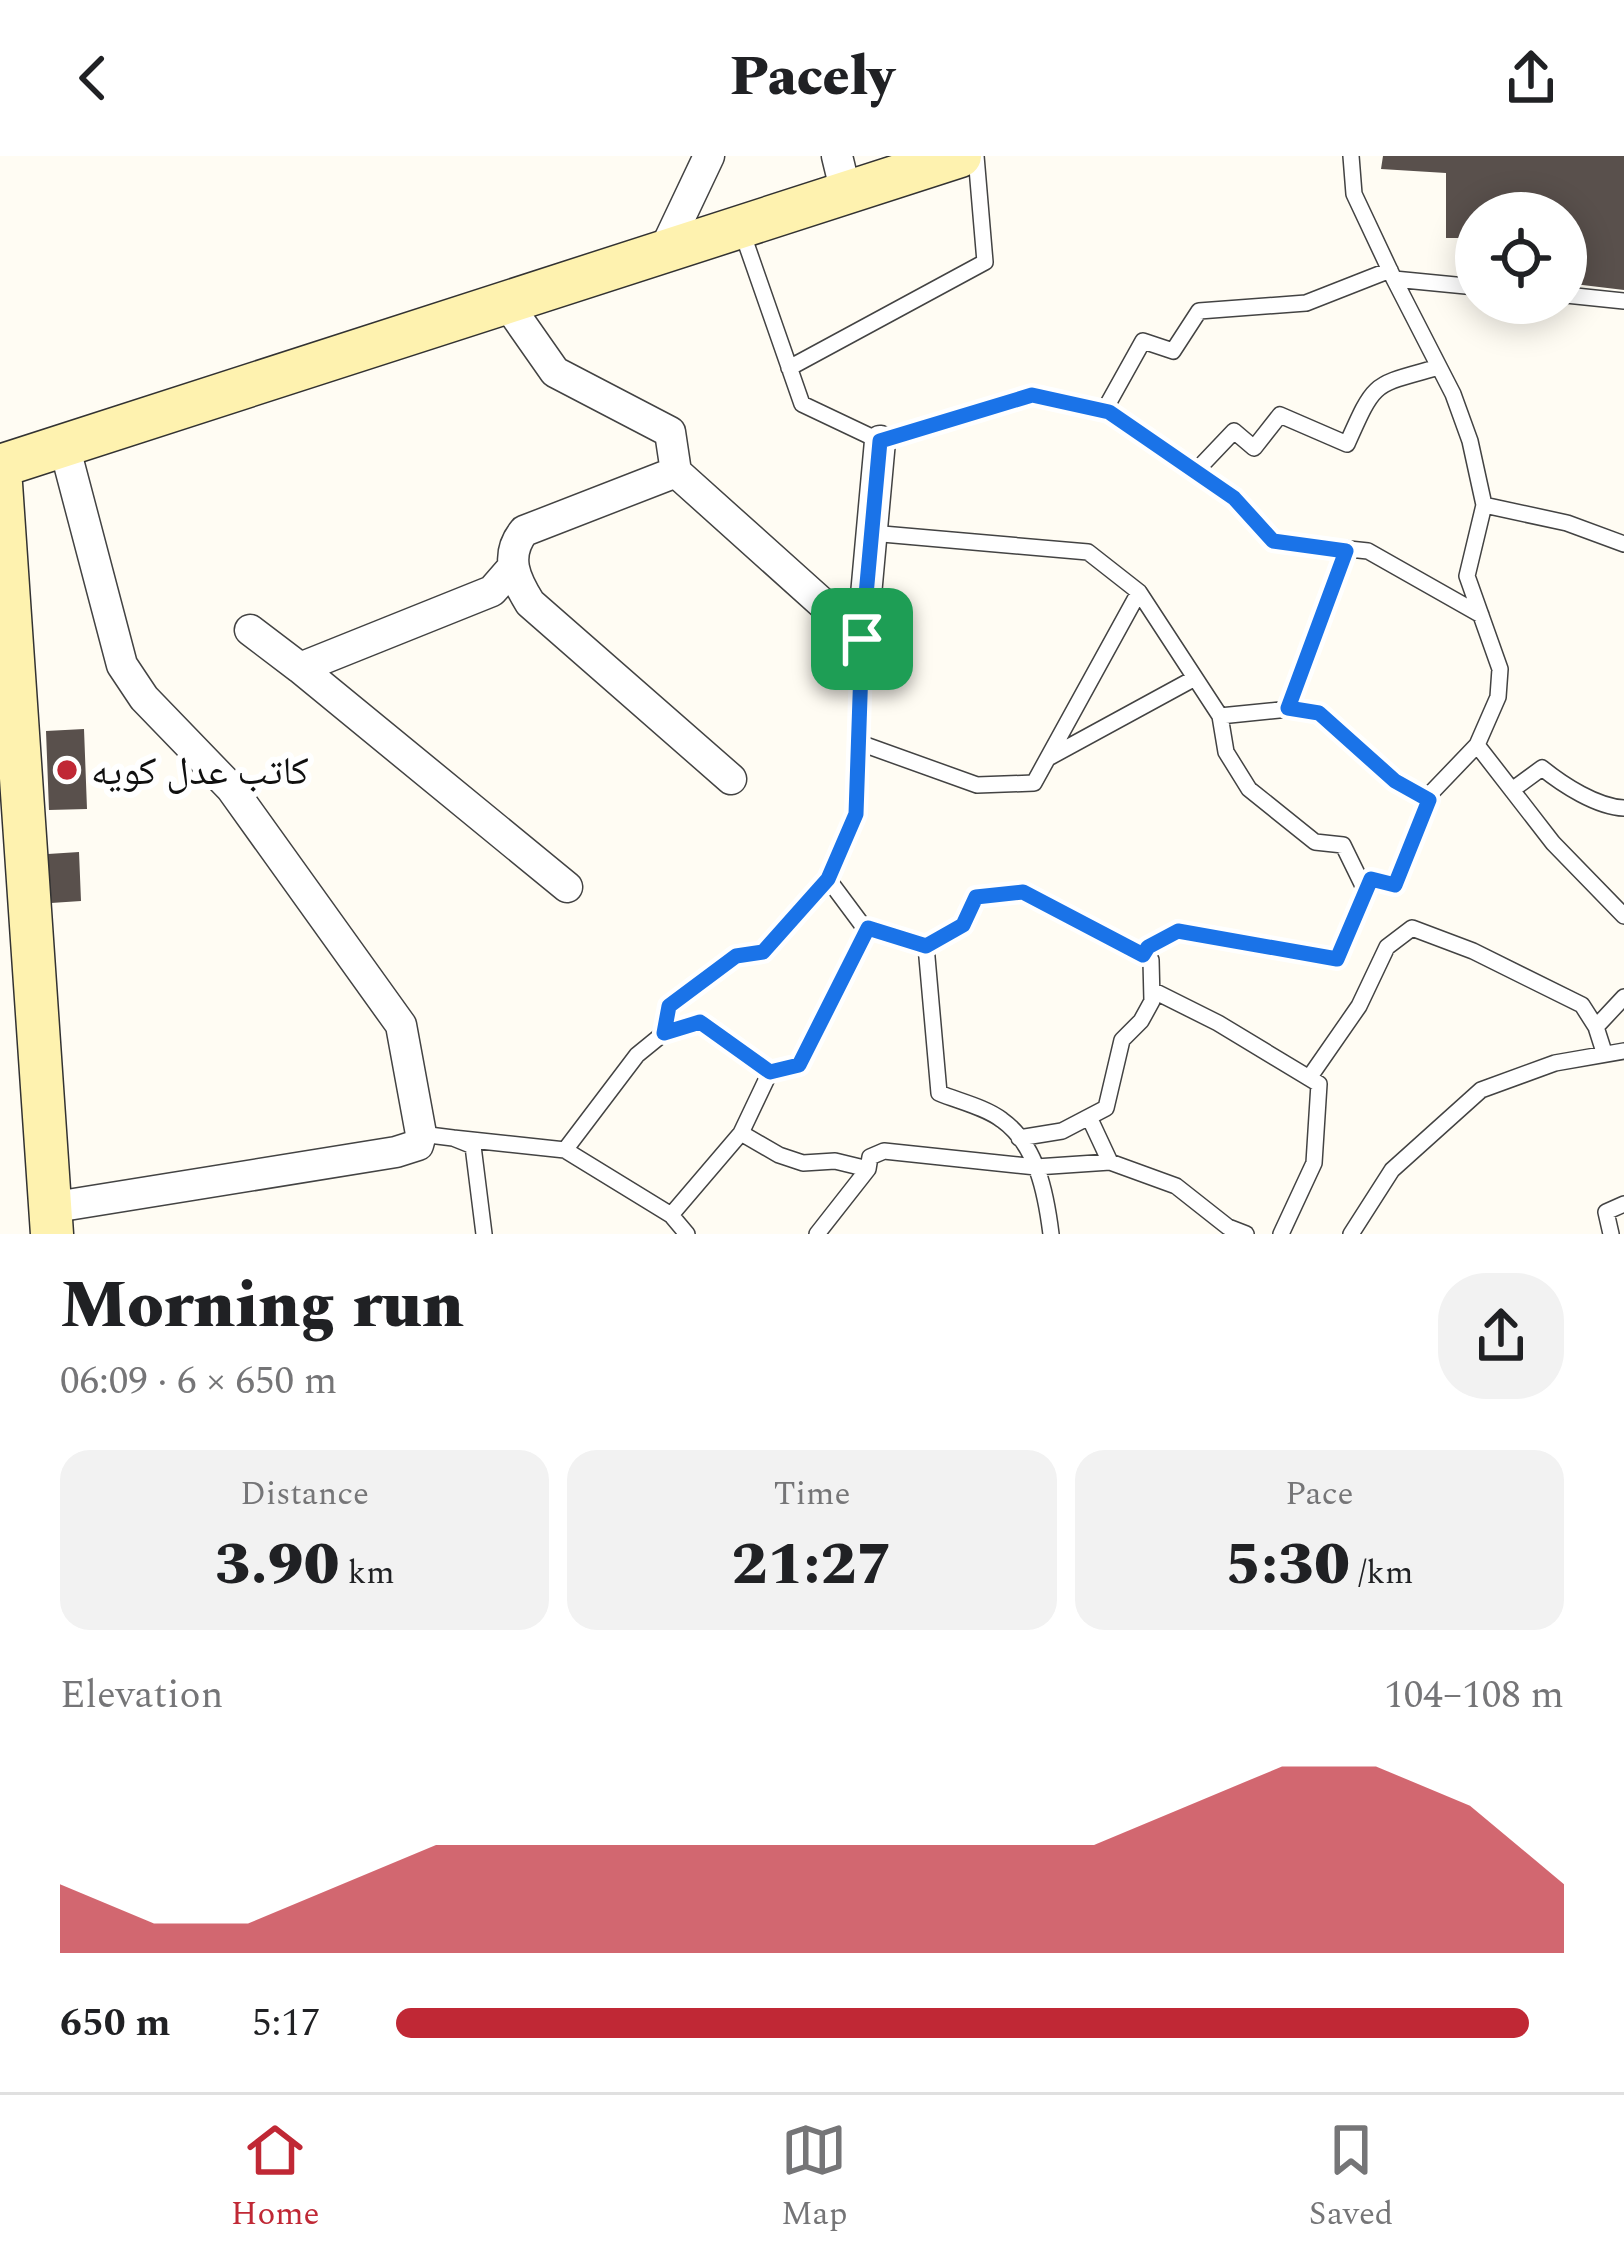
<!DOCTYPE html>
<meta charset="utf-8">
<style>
:root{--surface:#fff;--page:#f2f2f2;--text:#202124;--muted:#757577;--line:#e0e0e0;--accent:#c02835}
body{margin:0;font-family:Spectral,"Noto Naskh Arabic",serif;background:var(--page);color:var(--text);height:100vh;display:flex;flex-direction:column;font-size:45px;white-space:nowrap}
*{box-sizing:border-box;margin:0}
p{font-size:39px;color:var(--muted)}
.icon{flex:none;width:66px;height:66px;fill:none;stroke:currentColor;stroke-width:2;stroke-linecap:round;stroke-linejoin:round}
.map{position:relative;height:1078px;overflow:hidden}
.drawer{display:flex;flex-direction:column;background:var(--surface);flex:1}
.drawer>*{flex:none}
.controls{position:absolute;left:1455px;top:36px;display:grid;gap:24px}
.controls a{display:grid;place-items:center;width:132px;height:132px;border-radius:50%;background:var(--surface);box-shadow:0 6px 30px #0003;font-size:60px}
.pin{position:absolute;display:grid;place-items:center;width:102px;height:102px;color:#fff;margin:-51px;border-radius:24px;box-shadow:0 6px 18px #0006}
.round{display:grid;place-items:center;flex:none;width:126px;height:126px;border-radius:48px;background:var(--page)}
.overview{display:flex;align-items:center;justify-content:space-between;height:204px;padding:0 60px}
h1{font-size:66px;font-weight:800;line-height:90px}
.figures{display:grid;grid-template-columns:repeat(3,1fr);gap:18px;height:204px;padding:12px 60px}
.figures div{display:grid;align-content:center;border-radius:30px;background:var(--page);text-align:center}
.figures b{font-size:60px;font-weight:800}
.figures small{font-size:33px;font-weight:400}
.figures p{font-size:33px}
.chart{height:336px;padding:24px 60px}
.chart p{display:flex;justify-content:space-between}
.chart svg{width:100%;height:216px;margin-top:12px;fill:var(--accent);opacity:.7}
ul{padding:0 60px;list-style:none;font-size:39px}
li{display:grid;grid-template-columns:192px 144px 1fr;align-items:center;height:90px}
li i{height:30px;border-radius:15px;background:var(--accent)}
header{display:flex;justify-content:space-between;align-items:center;height:156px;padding:0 60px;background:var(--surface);font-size:54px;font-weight:800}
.tab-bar{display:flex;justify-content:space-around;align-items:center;height:168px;border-top:3px solid var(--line);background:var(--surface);font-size:33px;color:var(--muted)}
.tab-bar a{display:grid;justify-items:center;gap:6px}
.tab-bar .current{color:var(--accent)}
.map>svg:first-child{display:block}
.building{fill:#59504c}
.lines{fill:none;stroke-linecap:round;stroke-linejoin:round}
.lane-casing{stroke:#434343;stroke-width:18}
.street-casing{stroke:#434343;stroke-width:33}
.secondary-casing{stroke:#323232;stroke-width:45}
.lane{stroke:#fff;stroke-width:15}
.street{stroke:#fff;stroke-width:30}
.secondary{stroke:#fef2af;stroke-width:42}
.route-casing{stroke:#fff;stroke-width:24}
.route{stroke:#1a73e8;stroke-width:15}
.poi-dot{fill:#c02835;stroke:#fff;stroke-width:4.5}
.labels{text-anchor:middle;stroke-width:12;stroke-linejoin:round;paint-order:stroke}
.poi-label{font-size:39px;fill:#101010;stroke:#fff;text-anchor:start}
</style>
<header><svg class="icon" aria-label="back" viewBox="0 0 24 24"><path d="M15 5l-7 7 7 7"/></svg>Pacely<svg class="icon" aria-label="share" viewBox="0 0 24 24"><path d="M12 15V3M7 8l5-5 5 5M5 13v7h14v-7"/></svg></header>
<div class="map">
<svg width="1624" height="1078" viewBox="0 0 1624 1078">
<rect width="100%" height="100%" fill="#fffcf3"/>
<!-- building -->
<path class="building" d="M 1383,0 L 1624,0 L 1624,134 L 1566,127 L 1566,57 L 1476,57 L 1476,82 L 1446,82 L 1446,17 L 1381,13 Z
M 84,573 L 87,653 L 49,654 L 46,575 Z
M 79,696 L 81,745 L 51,747 L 48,698 Z"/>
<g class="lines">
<!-- lane casing -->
<g class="lane-casing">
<path id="lane" d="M 1351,0 L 1354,38 L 1394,123 L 1476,131
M 741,73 L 802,248 L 880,285 L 1032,239 L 1109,256 L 1234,342 L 1273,385 L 1368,395 L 1481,459
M 1394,123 L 1453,238 L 1470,285 L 1484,349 L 1567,367 L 1624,388
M 1566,139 L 1624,145
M 789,212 L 985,106 L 976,0
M 1104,255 L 1143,185 L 1173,195 L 1199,155 L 1306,147 L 1390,114
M 1195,316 L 1234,275 L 1254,292 L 1280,259 L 1347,288 C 1376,223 1372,230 1439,211
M 1484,349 L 1467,420 L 1500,513 L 1498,541 L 1477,589 L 1553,687 L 1624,760
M 871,377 L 1088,396 L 1139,436 L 1220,560 L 1226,596 L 1249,633 L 1315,686 L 1343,689 L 1366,736
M 862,483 L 856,658 L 828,723 L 863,770 L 926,790 L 939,937 C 958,945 985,951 1002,964 C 1037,989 1046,1038 1051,1078
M 1288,552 L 1346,395
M 1220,560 L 1299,552 L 1319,557 L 1395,624 L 1429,644
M 860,587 L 977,629 L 1034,627 L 1139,436
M 1050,601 L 1195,522
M 1512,634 L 1542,612 C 1563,629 1597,651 1624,652
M 926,790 L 963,769 L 976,741 L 1023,736 L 1151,804 L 1152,845 L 1141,865 L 1122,884 L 1106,952 L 1062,975 L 1019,982
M 1143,799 L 1148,791 L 1178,775 L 1337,803 L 1371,723 L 1395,729 L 1431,637 L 1477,589
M 1152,834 L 1218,867 L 1319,928 L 1314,1007 L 1281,1078
M 664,877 L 669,850 L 736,800 L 763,797 L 828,723
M 1604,896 L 1596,871 L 1624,841
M 1309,922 L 1359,850 L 1387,791 L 1412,772 L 1473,795 L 1582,849 L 1596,871
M 1089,961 L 1110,1006
M 741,977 L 770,916 L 799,909 L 868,772
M 421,978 L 453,982 L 473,990 L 484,1078
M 453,982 L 565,994 L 671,1059 L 687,1078
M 565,994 L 637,899 L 664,877 L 700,865 L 770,916
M 671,1059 L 741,977 L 779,999 L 803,1007 L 835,1005 L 868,1013
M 817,1078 L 868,1013 L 870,1001 L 884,995 L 1036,1011 L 1110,1006 L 1176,1030 L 1228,1071 L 1246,1078
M 1351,1078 L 1392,1014 L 1481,934 L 1555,907 L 1624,895
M 1611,1078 L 1606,1056 L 1624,1048"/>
</g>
<!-- street casing -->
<g class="street-casing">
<path id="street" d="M 837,0 L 846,37
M 664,95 L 709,0
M 506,146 L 555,216 L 670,276 L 676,316 L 862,483 L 880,285
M 676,316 L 524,375 C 504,400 515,423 530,447 L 731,623
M 512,412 L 492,435 L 300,512 L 567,731
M 250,474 L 300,512
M 49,1052 L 396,996 L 418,989 L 421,978 L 401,869 L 231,632 L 144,542 L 122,509 L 64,289"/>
</g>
<!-- secondary casing -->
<g class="secondary-casing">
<path id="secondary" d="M 0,310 L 960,0
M 0,313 L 52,1078"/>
</g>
<!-- lane -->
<use href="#lane" class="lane"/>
<!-- street -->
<use href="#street" class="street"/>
<!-- secondary -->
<use href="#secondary" class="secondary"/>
</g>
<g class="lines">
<!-- route casing -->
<g class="route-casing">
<path id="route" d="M 1032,239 L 1109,256 L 1234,342 L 1273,385 L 1346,395 L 1288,552 L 1319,557 L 1395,625 L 1429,644 L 1395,729 L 1371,723 L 1337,803 L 1178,775 L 1148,791 L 1143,799 L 1023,736 L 976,741 L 963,769 L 926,790 L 868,772 L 799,909 L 770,916 L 700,866 L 664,877 L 669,850 L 736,800 L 763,796 L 828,723 L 856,658 L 862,483 L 880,285 Z"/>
</g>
<!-- route -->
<use href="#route" class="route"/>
</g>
<!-- markers -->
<circle class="poi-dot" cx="67" cy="614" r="12"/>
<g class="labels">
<!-- poi labels -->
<g class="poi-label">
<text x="91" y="628">كاتب عدل كويه</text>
</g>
</g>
</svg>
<div class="controls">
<a><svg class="icon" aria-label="locate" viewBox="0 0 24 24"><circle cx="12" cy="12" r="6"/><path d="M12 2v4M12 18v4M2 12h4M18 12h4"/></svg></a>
</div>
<div class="pin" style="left:862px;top:483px;background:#1e9e55"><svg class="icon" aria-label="arrive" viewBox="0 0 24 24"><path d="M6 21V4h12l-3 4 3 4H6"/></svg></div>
</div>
<section class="drawer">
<div class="overview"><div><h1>Morning run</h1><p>06:09 · 6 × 650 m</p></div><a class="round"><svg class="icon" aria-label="share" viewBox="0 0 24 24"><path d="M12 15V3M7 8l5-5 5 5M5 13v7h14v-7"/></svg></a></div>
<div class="figures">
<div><p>Distance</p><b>3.90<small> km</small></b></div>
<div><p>Time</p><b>21:27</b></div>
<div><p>Pace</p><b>5:30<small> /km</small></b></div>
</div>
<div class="chart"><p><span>Elevation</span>104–108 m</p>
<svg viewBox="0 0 160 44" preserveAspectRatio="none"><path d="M0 44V30L10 38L20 38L30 30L40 22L50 22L60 22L70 22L80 22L90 22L100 22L110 22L120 14L130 6L140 6L150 14L160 30V44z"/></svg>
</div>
<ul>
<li><b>650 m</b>5:17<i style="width:97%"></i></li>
</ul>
</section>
<nav class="tab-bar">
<a class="current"><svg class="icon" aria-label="home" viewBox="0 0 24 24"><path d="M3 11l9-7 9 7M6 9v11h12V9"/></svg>Home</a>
<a><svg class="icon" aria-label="map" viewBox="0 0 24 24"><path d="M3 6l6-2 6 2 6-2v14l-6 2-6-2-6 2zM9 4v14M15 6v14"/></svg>Map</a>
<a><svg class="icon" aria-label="saved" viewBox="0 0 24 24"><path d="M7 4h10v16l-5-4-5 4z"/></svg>Saved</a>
</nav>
